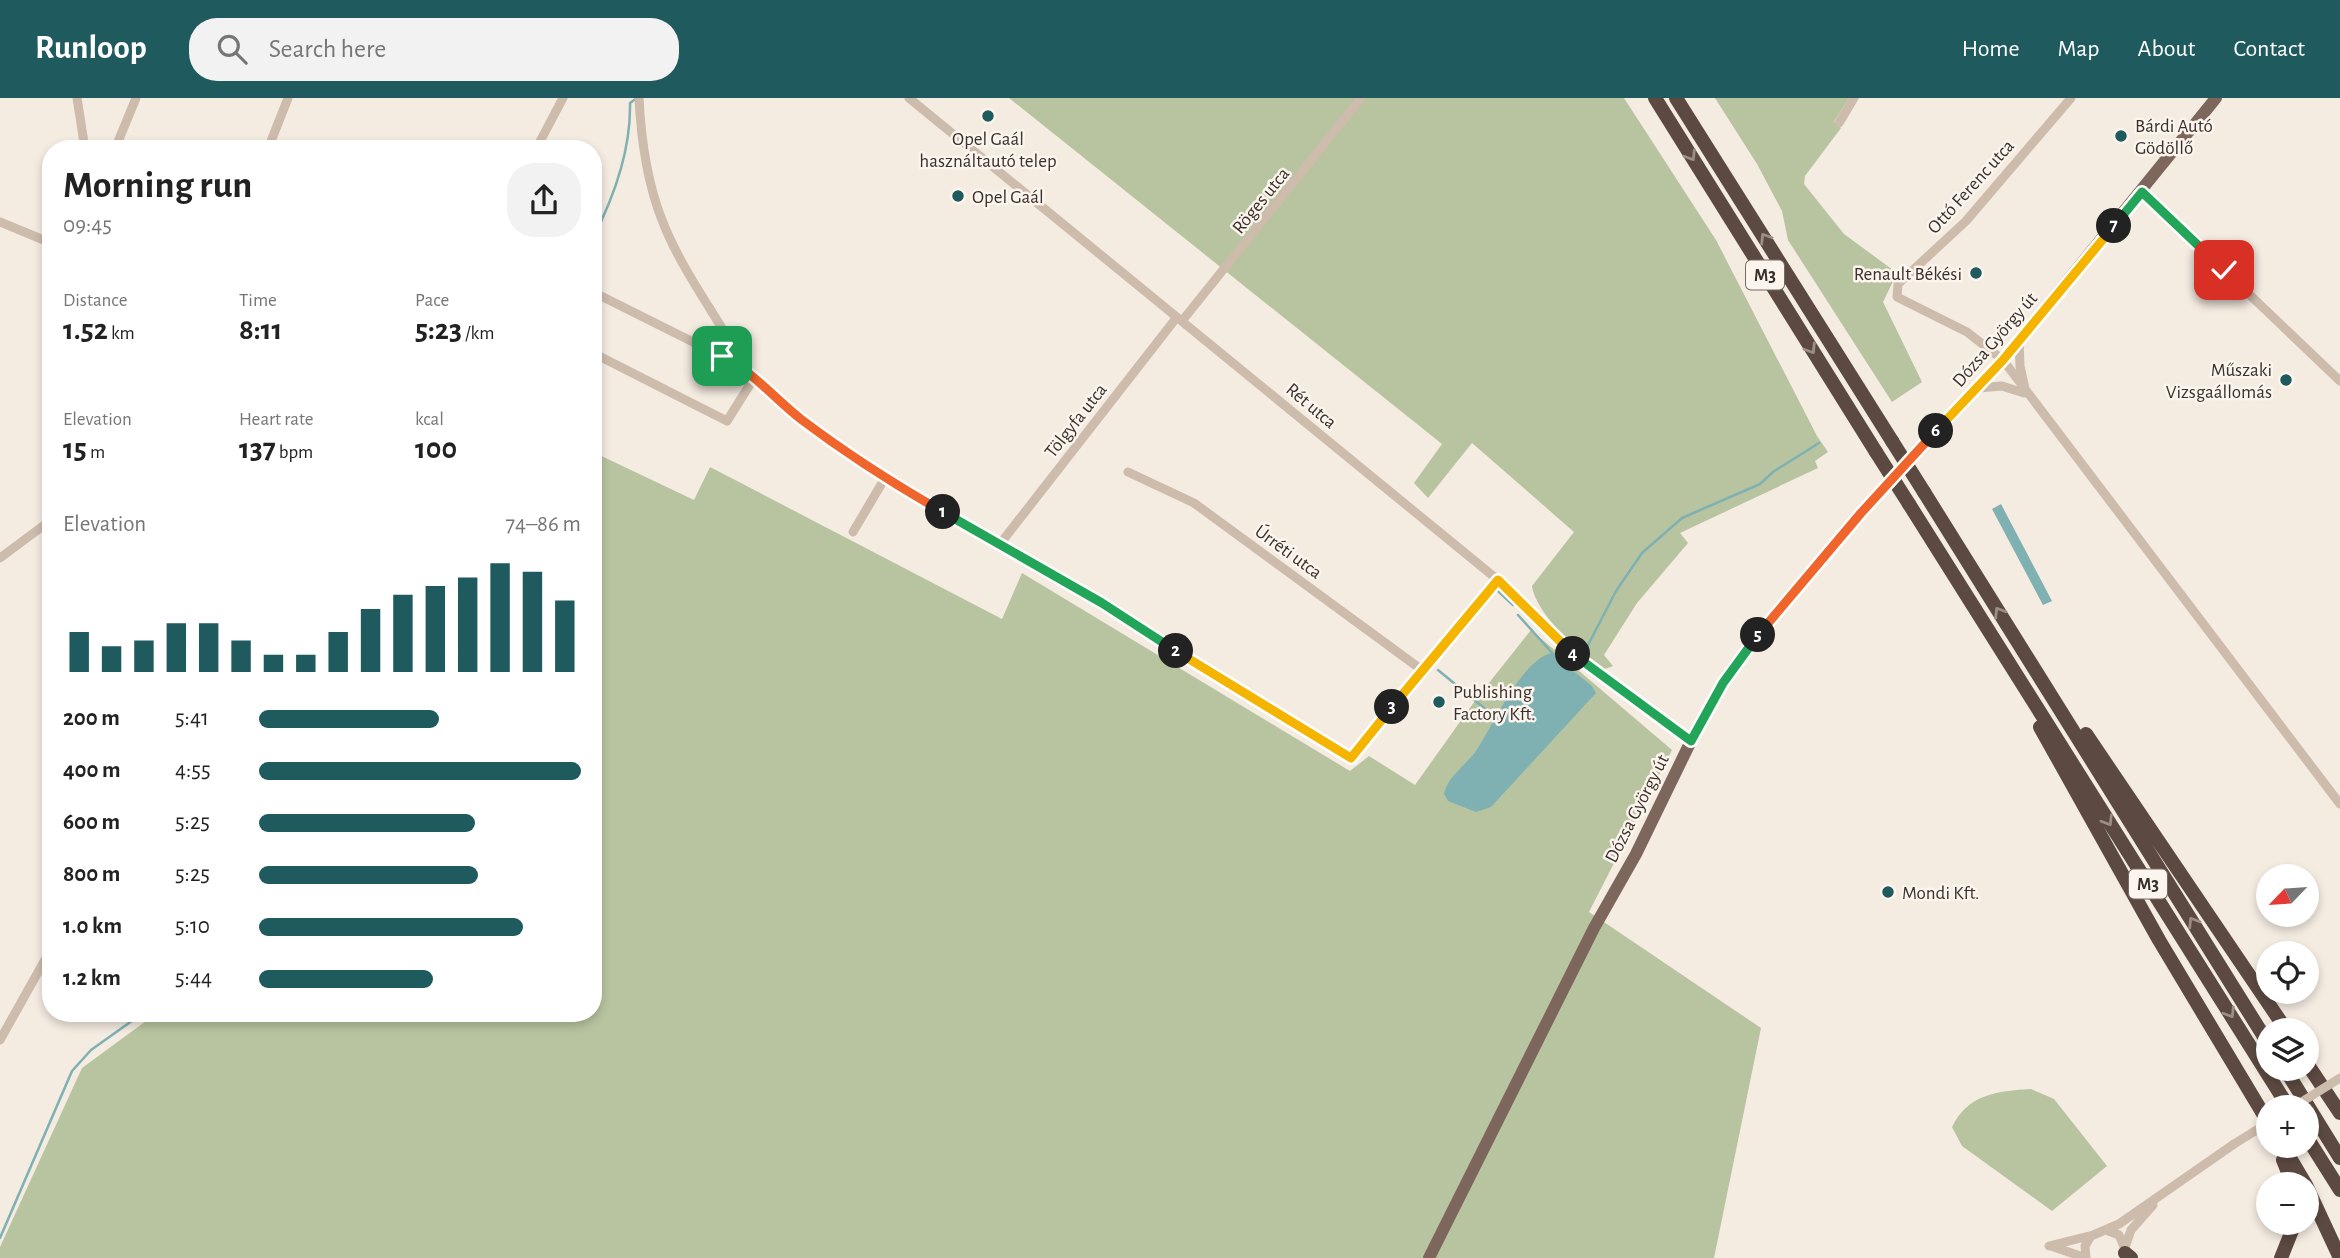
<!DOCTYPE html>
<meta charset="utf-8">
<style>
:root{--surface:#fff;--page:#f2f2f2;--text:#222;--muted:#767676;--accent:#1f5a5e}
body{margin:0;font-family:"Alegreya Sans",sans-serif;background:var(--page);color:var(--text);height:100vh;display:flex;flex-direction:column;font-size:26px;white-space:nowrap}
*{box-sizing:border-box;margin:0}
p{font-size:23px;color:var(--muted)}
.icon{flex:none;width:38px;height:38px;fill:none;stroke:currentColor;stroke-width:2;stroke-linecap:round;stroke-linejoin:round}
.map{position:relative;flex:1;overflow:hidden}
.panel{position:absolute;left:42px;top:42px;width:560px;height:882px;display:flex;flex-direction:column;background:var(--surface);border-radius:28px;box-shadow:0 4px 10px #0003}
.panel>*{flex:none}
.needle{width:46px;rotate:245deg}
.controls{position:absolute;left:2256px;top:766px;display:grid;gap:14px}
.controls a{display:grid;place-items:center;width:63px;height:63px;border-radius:50%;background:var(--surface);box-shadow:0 4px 10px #0003;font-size:35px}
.pin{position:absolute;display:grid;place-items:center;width:60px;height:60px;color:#fff;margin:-30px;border-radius:14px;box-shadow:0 4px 10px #0006}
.km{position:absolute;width:35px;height:35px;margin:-18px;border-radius:50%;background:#222;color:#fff;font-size:19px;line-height:35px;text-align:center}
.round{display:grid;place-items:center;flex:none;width:74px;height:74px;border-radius:28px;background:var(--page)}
.headline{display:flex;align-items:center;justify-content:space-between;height:119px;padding:0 21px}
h1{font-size:38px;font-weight:700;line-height:52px}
.figures{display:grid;grid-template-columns:repeat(3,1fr);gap:10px;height:119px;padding:7px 21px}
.figures div{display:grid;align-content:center}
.figures b{font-size:30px;font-weight:700}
.figures small{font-size:19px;font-weight:400}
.figures p{font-size:19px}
.chart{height:196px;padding:14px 21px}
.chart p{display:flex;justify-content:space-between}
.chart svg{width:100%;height:126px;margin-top:7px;stroke:var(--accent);stroke-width:6}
ul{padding:0 21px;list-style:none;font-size:23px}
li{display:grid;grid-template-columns:112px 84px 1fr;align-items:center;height:52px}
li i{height:18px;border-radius:9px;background:var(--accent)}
header{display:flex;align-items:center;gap:42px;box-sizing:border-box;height:98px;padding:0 35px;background:var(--accent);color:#fff}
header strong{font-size:33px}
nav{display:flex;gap:38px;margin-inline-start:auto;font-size:24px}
.search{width:490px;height:63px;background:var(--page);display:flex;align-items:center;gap:18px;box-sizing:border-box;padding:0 24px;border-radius:28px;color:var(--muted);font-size:26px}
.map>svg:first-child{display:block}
.green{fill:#b8c4a0}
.water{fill:#7fb0b2}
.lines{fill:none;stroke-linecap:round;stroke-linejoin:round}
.stream{stroke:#7fb0b2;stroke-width:2.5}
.minor{stroke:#cdbbac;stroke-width:9}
.major{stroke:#7d675c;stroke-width:12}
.highway{stroke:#5c4a42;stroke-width:14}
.minor-bridge{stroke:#cdbbac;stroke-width:9}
.highway-bridge{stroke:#5c4a42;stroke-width:14}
.oneway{stroke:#9c8e87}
.split-1-casing{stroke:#fff;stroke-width:14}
.split-2-casing{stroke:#fff;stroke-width:14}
.split-3-casing{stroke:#fff;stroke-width:14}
.split-4-casing{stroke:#fff;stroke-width:14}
.split-5-casing{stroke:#fff;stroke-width:14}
.split-6-casing{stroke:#fff;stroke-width:14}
.split-7-casing{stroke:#fff;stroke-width:14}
.split-8-casing{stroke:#fff;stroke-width:14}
.split-1{stroke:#f0652b;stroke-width:9}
.split-2{stroke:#22a559;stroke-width:9}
.split-3{stroke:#f5b400;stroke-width:9}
.split-4{stroke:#f5b400;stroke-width:9}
.split-5{stroke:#22a559;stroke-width:9}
.split-6{stroke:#f0652b;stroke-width:9}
.split-7{stroke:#f5b400;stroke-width:9}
.split-8{stroke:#22a559;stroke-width:9}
.poi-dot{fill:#1f5a5e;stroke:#fbf5ee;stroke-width:2.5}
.labels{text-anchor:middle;stroke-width:5;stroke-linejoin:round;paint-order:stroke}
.shield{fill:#fbf5ee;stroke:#756b66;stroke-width:2}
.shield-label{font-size:18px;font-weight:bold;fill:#3b302b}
.poi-label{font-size:19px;fill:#3b302b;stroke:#fbf5ee;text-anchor:start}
.street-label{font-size:19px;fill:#3b302b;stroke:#fbf5ee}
</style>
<header>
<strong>Runloop</strong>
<div class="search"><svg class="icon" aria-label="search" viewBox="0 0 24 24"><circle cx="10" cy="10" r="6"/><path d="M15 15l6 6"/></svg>Search here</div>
<nav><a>Home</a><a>Map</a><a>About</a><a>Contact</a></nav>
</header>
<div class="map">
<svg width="2340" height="1160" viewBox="0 0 2340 1160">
<rect width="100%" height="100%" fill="#f4ebe1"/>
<!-- green -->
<path class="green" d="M 1009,0 L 1624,0 L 1716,142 L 1817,338 L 1828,354 L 1815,363 L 1818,370 L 1680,435 L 1688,445 L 1637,505 L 1604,557 L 1613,568 L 1602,572 C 1578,554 1535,514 1532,488 L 1574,434 L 1472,345 L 1428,400 L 1414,385 L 1442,346 Z
M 1715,0 L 1849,0 L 1834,24 L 1841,30 L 1805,78 L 1804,86 L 1844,136 L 1897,175 L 1883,204 L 1922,284 L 1892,304 L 1788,142 L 1782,113 L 1757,66 Z
M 593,354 L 694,402 L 710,369 L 1002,521 L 1022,475 L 1350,673 L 1369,658 L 1415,687 L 1477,600 L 1531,532 L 1672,652 L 1589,814 L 1761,930 L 1714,1160 L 0,1160 L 0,1149 L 82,970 L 157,915 L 593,915 Z
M 2031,991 L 2054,1001 L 2107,1068 L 2052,1113 L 1962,1048 L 1952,1029 C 1968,996 1997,993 2031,991 Z"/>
<!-- water -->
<path class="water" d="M 2001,406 L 2052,503 L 2043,507 L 1992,411 Z
M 1551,555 L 1592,588 L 1596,595 L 1491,709 L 1476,714 L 1448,703 L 1444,696 C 1447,679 1466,667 1476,653 C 1493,628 1520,564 1551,555 Z"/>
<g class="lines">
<!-- stream -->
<path class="stream" d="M 593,140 C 614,99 631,51 630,5 L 637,0
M 1498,493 L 1513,507
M 1518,517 L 1554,557
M 1586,551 L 1616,493 L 1642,455 L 1682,420 L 1760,386 L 1773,374 L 1819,345
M 1438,572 L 1495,619
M 0,1140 L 72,973 L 91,952 L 143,915"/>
<!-- minor -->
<path class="minor" d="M 77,0 L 85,51
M 639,0 C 641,40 647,84 662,122 C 682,174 718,219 744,268
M 909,0 L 1498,482 L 1571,555 L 1691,643
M 2071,0 L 1966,123 L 1898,186 L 1897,199 L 1967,234 L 2003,262 L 2340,706
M 1839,25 L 1854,0
M 115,51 L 136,0
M 268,51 L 288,0
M 536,51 L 563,0
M 2142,94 L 2340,283
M 0,124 L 51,145
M 593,194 L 745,270 L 784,308 L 885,380 L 1102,505 L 1351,660 L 1498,482
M 1182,223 L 1361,0
M 2019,242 L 2020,268 L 2025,291
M 593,255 L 727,323 L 754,280
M 1978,290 L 2002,288 L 2024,295
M 1128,374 L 1194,405 L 1422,572
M 853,434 L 885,380
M 1000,446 L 1177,219
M 0,460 L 51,422
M 0,942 L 51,851
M 2106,1132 L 2119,1137 L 2125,1151
M 2049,1148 L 2089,1138
M 2051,1148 L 2086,1160
M 2125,1149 L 2131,1132 L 2153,1107
M 2086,1160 L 2085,1148 L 2091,1138 L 2119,1126 L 2234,1046"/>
<!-- major -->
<path class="major" d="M 1429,1160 L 1594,830 L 1636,756 L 1691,643 L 1723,585 L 1757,537 L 1861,415 L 2003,262 L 2216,0"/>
<!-- highway -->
<path class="highway" d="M 1655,0 L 1876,354
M 1676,0 L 1892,343
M 1924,394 L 2268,945
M 1909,406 L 2289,1010
M 2040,629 L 2159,842 L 2268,1024
M 2086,636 L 2287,933
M 2306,964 L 2340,1015
M 2285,971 L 2340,1060
M 2306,1038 L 2340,1092
M 2283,1048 L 2306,1087
M 2283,1062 L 2293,1087
M 2306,1087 L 2340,1160
M 2125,1155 L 2131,1160
M 2281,1160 L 2295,1125"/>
<!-- minor-bridge -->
<path class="minor-bridge" d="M 2292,1010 L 2340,980
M 2234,1046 L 2268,1025"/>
<!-- highway-bridge -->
<path class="highway-bridge" d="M 1892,343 L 1924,394
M 1876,354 L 1909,406"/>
</g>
<!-- one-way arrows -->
<defs><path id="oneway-chevron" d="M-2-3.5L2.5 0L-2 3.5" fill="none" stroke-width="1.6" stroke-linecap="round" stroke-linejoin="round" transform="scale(1.75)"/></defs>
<g class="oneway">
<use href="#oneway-chevron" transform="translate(1691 58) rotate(58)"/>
<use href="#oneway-chevron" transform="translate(1765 140) rotate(-122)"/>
<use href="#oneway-chevron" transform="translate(1811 251) rotate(58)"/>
<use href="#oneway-chevron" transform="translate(1999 514) rotate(-122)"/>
<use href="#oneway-chevron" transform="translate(2108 723) rotate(58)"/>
<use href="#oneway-chevron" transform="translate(2193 824) rotate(-122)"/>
<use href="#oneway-chevron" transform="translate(2230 915) rotate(58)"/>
</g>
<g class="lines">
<!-- split-1 casing -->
<g class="split-1-casing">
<path id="split-1" d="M 722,258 C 753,274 775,301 802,322 C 847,356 894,386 943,414"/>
</g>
<!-- split-2 casing -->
<g class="split-2-casing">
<path id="split-2" d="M 943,414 L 1102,505 L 1176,553"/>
</g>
<!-- split-3 casing -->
<g class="split-3-casing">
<path id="split-3" d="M 1176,553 L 1351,660 L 1392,609"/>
</g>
<!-- split-4 casing -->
<g class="split-4-casing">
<path id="split-4" d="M 1392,609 L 1498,482 L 1573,556"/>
</g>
<!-- split-5 casing -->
<g class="split-5-casing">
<path id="split-5" d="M 1573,556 L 1691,643 L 1723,585 L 1758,537"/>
</g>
<!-- split-6 casing -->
<g class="split-6-casing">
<path id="split-6" d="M 1758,537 L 1861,415 L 1936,333"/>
</g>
<!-- split-7 casing -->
<g class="split-7-casing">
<path id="split-7" d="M 1936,333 L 2003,262 L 2114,128"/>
</g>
<!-- split-8 casing -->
<g class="split-8-casing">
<path id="split-8" d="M 2114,128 L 2142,94 L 2224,172"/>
</g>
<!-- split-1 -->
<use href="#split-1" class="split-1"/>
<!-- split-2 -->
<use href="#split-2" class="split-2"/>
<!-- split-3 -->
<use href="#split-3" class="split-3"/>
<!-- split-4 -->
<use href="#split-4" class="split-4"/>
<!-- split-5 -->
<use href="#split-5" class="split-5"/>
<!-- split-6 -->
<use href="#split-6" class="split-6"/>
<!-- split-7 -->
<use href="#split-7" class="split-7"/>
<!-- split-8 -->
<use href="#split-8" class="split-8"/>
</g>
<!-- markers -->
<g class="poi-dot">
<circle cx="988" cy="18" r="7"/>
<circle cx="2121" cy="38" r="7"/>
<circle cx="958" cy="98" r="7"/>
<circle cx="1976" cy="175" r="7"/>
<circle cx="2286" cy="282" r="7"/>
<circle cx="1439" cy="604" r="7"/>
<circle cx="1888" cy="794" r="7"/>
</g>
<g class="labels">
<!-- shield labels -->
<g class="shield">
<rect x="1746" y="162.5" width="38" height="29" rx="5"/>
<rect x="2129" y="771.5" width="38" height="29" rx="5"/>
</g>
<g class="shield-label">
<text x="1765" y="183">M3</text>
<text x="2148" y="792">M3</text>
</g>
<!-- poi labels -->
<g class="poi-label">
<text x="2135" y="34">Bárdi Autó<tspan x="2135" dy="22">Gödöllő</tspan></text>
<text x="988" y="47" text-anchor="middle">Opel Gaál<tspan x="988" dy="22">használtautó telep</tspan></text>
<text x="972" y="105">Opel Gaál</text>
<text x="1962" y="182" text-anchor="end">Renault Békési</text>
<text x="2272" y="278" text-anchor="end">Műszaki<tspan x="2272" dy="22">Vizsgaállomás</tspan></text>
<text x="1453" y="600">Publishing<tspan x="1453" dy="22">Factory Kft.</tspan></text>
<text x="1902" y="801">Mondi Kft.</text>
</g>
<!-- street labels -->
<g class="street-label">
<text transform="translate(1970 88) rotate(-48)" y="7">Ottó Ferenc utca</text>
<text transform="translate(1260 102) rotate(-51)" y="7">Röges utca</text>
<text transform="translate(1994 241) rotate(-49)" y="7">Dózsa György út</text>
<text transform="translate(1312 307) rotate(40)" y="7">Rét utca</text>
<text transform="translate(1075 322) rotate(-52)" y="7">Tölgyfa utca</text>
<text transform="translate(1289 453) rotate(36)" y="7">Úrréti utca</text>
<text transform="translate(1636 710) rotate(-63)" y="7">Dózsa György út</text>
</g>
</g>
</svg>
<div class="controls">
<a><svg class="needle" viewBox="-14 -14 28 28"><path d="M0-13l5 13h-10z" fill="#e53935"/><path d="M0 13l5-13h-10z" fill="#767676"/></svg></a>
<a><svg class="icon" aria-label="locate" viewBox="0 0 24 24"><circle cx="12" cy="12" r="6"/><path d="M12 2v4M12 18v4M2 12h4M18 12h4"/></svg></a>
<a><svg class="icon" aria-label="layers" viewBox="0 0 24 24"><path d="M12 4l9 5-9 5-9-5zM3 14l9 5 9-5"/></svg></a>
<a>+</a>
<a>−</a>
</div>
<div class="pin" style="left:722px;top:258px;background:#1e9e55"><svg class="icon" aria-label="arrive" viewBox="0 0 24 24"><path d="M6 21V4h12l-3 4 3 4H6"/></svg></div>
<div class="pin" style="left:2224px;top:172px;background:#d93025"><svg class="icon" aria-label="check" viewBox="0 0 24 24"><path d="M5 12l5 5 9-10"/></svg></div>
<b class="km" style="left:943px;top:414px">1</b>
<b class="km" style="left:1176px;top:553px">2</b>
<b class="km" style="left:1392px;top:609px">3</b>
<b class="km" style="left:1573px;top:556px">4</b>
<b class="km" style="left:1758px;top:537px">5</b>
<b class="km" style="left:1936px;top:333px">6</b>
<b class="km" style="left:2114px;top:128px">7</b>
<section class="panel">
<div class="headline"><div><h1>Morning run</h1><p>09:45</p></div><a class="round"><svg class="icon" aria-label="share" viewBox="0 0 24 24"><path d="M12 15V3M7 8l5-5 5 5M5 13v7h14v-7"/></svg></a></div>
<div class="figures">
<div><p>Distance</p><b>1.52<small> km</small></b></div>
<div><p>Time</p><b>8:11</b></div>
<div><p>Pace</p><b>5:23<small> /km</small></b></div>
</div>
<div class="figures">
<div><p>Elevation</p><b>15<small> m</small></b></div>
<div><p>Heart rate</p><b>137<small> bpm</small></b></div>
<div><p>kcal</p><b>100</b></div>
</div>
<div class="chart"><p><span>Elevation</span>74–86 m</p>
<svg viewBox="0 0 160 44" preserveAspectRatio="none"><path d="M5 44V30M15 44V35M25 44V33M35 44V27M45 44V27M55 44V33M65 44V38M75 44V38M85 44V30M95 44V22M105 44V17M115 44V14M125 44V11M135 44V6M145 44V9M155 44V19"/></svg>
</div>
<ul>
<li><b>200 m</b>5:41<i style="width:56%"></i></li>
<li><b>400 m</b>4:55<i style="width:100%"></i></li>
<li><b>600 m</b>5:25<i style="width:67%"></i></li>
<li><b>800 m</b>5:25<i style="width:68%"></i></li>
<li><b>1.0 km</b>5:10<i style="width:82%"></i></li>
<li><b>1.2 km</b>5:44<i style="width:54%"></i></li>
</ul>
</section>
</div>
